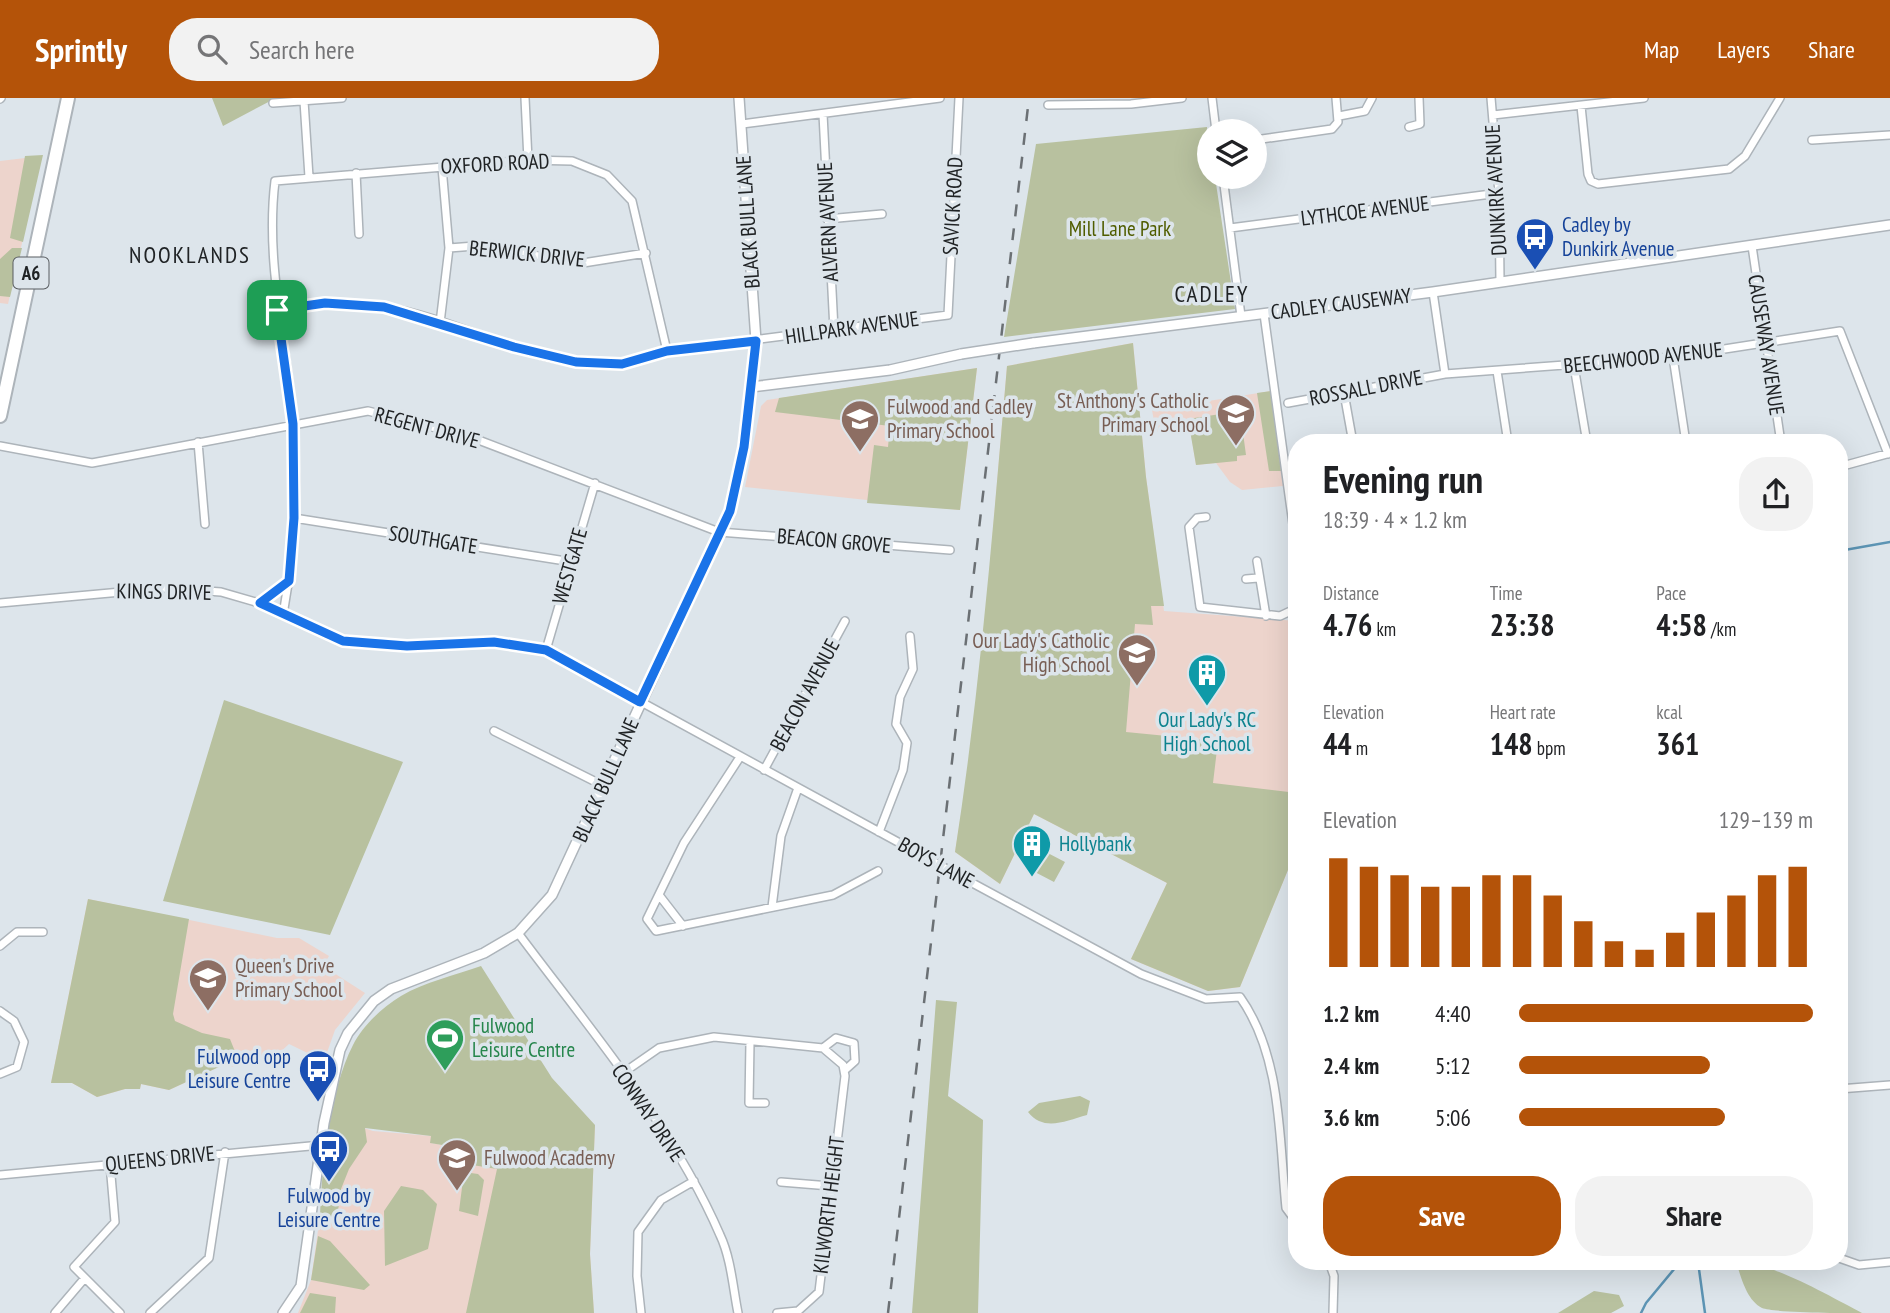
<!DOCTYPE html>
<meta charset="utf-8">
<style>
:root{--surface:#fff;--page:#f2f2f2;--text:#202124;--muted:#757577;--accent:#b45309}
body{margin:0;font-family:"PT Sans Narrow",sans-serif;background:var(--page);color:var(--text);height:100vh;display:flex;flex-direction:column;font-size:26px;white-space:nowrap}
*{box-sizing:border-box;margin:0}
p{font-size:23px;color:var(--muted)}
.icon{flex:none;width:38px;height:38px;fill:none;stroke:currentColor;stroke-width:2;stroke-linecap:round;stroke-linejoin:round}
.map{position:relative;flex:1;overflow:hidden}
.side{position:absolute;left:1288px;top:336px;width:560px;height:836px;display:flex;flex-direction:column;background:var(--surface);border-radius:28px;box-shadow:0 7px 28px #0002}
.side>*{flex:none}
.buttons{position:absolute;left:1197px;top:21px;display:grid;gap:14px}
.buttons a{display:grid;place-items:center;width:70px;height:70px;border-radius:50%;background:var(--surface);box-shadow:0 7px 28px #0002;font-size:35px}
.pin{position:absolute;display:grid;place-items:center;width:60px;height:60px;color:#fff;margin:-30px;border-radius:14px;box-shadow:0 4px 10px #0006}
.round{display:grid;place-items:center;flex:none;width:74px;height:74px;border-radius:28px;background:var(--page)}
.headline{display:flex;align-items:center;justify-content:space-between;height:119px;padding:0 35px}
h1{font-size:38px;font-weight:700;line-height:52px}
.metrics{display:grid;grid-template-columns:repeat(3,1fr);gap:10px;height:119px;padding:7px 35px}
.metrics div{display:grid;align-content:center}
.metrics b{font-size:30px;font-weight:700}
.metrics small{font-size:19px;font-weight:400}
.metrics p{font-size:19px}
.chart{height:196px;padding:14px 35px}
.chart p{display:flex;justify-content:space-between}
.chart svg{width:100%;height:126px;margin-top:7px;stroke:var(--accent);stroke-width:6}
.action{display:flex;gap:14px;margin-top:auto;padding:14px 35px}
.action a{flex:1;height:80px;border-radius:28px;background:var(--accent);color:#fff;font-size:28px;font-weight:700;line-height:80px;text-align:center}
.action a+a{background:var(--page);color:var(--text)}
ul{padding:0 35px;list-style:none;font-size:23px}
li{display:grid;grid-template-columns:112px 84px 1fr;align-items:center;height:52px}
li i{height:18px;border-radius:9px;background:var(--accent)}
header{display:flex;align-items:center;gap:42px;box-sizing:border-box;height:98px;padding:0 35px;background:var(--accent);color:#fff}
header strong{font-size:33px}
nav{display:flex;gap:38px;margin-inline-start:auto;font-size:24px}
.search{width:490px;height:63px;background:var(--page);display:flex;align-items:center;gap:18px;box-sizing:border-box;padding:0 24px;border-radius:28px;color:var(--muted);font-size:26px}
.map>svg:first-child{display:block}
.education{fill:#edd4cc}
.green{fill:#b8c19f}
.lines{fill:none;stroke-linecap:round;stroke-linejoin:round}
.stream{stroke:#5c94b4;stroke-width:2.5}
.minor-casing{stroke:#adb4ba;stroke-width:10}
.tertiary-casing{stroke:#adb4ba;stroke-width:12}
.trunk-casing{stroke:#adb4ba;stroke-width:16}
.minor{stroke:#fff;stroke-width:7}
.tertiary{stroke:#fff;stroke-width:9}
.trunk{stroke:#fff;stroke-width:12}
.rail{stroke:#6b7074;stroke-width:2.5;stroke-dasharray:12 12;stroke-linecap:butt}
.minor-bridge-casing{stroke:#adb4ba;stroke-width:10;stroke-linecap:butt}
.tertiary-bridge-casing{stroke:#adb4ba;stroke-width:12;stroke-linecap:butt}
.minor-bridge{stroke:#fff;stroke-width:7}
.tertiary-bridge{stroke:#fff;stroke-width:9}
.route-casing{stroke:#fff;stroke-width:14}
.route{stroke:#1a73e8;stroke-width:9}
.labels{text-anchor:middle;stroke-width:7;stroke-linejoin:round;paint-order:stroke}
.shield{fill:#dde5eb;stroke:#595d60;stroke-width:2}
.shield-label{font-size:19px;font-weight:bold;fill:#202325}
.street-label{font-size:21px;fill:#202325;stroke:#dde5eb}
.transit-label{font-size:21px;fill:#164399;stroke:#dde5eb;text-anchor:start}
.park-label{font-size:21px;fill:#505d00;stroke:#dde5eb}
.education-label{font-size:21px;fill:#785e54;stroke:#dde5eb;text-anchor:start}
.culture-label{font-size:21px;fill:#0d838f;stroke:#dde5eb}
.leisure-label{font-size:21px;fill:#27864d;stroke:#dde5eb;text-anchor:start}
.neighbourhood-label{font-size:23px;letter-spacing:2px;fill:#202325;stroke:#dde5eb}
</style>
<header>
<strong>Sprintly</strong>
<div class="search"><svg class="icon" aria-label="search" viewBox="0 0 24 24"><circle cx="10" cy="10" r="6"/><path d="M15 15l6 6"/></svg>Search here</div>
<nav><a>Map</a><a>Layers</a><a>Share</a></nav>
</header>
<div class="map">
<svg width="1890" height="1215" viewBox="0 0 1890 1215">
<rect width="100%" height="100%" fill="#dde5eb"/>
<!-- education -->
<path class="education" d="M 42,58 L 8,206 L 0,205 L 0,63 Z
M 1133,245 L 1146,379 L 1164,513 L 1297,523 L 1297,750 L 1240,889 L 1208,893 L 1131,861 L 1167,785 L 1034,716 L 1000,786 L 955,754 L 971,654 L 989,479 L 1007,268 Z
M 977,270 L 960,412 L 745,389 L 761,308 L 767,302 Z
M 1271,293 L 1283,388 L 1242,392 L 1230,384 L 1216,365 L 1196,367 L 1190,330 L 1156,334 L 1152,312 Z
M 88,801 L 277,840 L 299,840 L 329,858 L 323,868 L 365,895 L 335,932 L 324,963 L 289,946 L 276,958 L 236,969 L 221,968 L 169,992 L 141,986 L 140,991 L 125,991 L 97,999 L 72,985 L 51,985 Z
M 352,1026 L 373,1033 L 431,1038 L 431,1045 L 468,1051 L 466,1065 L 595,1027 L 590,1156 L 594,1215 L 298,1215 L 311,1182 L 320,1118 Z"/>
<!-- green -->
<path class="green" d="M 212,0 L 276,0 L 223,28 Z
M 1207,29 L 1209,79 L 1215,79 L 1235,211 L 1004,239 L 1036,46 Z
M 43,57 L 23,144 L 10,140 L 25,58 Z
M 12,150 L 22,150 L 10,199 L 0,198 L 0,161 Z
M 1133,245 L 1146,379 L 1164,508 L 1151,508 L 1153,527 L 1135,526 L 1126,634 L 1218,643 L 1213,685 L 1297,695 L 1297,750 L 1240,889 L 1208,893 L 1131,861 L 1167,785 L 1034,716 L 1000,786 L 955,754 C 980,593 993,430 1007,268 Z
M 977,270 L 960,412 L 867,405 L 874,347 L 888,349 L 890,328 L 775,314 L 779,300 Z
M 1271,293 L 1281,373 L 1269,373 L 1257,295 Z
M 1240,313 L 1246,357 L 1237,358 L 1237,363 L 1196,367 L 1188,321 Z
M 224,602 L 403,664 L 330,837 L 163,803 Z
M 1042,752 L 1065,764 L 1054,784 L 1031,772 Z
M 88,801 L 189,821 L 173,916 L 175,923 L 202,935 L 230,941 L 240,966 L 221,968 L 169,992 L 141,986 L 140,991 L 125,991 L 97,999 L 72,985 L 51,985 Z
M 481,868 L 552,980 L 595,1027 L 590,1156 L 594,1215 L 466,1215 L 497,1071 L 466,1066 L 467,1051 L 430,1045 L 431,1038 L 365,1030 L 367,1044 L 349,1071 L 341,1091 L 337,1120 L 334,1123 L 320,1120 C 322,1068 329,994 353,947 C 363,927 382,910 401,898 C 424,884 456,877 481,868 Z
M 936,902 L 957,904 L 948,998 L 983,1022 L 978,1215 L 912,1215 Z
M 1080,998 L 1090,1003 L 1087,1017 C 1065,1023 1044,1034 1028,1014 L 1039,1005 Z
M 464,1074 L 478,1076 L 484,1082 L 478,1118 L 459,1113 Z
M 401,1088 L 423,1092 L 437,1106 L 428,1151 L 385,1168 L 384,1113 Z
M 318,1138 L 330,1143 L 370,1187 L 364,1192 L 311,1182 Z
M 1739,1164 C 1771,1164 1831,1199 1862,1215 C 1844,1215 1775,1215 1762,1210 C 1747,1202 1742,1182 1737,1167 Z
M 1594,1193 L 1619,1197 L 1624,1208 L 1611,1215 L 1558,1215 Z
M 310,1195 L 336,1199 L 335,1215 L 300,1215 Z"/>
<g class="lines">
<!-- stream -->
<path class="stream" d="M 1839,453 L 1890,444
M 1698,1164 L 1705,1215
M 1641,1215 L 1646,1205 L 1680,1164"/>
<!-- minor casing -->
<g class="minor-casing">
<path id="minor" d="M 525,0 L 528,62
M 1212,0 L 1216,33
M 1491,0 L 1499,95 L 1500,184
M 0,1 L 1,0
M 304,3 L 309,79
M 273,5 L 342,0
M 1048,7 L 1131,6 L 1182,0
M 1581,8 L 1588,76 L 1591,83 L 1598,86 L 1729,71 L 1745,58 L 1780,0
M 823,16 L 834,232
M 1493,17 L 1644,0
M 1339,18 L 1365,13 L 1372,0
M 742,26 L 940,0
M 1409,29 L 1420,26 L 1419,0
M 1255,42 L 1332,31 L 1338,24 L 1336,0
M 1812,42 L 1890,37
M 356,75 L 359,136
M 1223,79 L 1241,218
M 827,121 L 882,116
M 1230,130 L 1499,95
M 1752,148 L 1781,345
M 449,150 L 475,148 L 514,151 L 552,162 L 583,165 L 646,155
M 1433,194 L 1445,276
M 277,212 C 312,207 348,203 383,209 C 463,221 538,273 621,266 C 636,265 653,257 667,253 L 948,217 L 959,0
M 1264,216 L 1297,455
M 440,225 L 449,150 L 442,69
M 1673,259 L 1686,345
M 1574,268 L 1587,345
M 1497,273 L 1508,345
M 1344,295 L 1353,345
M 1288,305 L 1445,276 L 1673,259 L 1840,233 L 1888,356
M 198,344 L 205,426
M 0,348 L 92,365 L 368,313 L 468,338 L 719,434 L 950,452
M 1839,369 L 1890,355
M 1206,419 L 1197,420 L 1189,429 L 1200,509 L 1280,518 L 1297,510
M 294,420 L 572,464
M 1257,463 L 1266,518
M 1246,481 L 1258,480
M 0,505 L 165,490 L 221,494 L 259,505 L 343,543 L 407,548 L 494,544 L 546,552 L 918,755
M 259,505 L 289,483
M 283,517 C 294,455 298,389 293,326 C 287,245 265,165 275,83 L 528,62 L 572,63 L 607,77 L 632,103 L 667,253
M 546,552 L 595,385
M 494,633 L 604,688
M 740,659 L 684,745 L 647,821 L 656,833 L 833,797 L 878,773
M 764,672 L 845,523
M 879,734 L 903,672 L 907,645 L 896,626 L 900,599 L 913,571 L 910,538
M 965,781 L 1141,876 L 1206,901 L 1240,899 C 1282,958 1279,1040 1286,1110 L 1297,1125
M 659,797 L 683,828
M 772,809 L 781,738 L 798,690
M 518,835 C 589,930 673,1028 720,1137 C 731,1160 733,1190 738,1215
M 0,848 L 17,834 L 43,834
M 0,913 L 14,923 L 24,944 L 17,969 L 0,976
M 750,944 L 749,1005 L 765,1005
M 823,950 L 836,940 L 854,945 L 855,963 L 845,972
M 623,975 L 659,950 L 714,939 L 823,950 L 843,967 L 845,978 L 819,1194 L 798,1213 L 777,1215
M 1839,991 L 1890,987
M 110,1066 L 115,1124 L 74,1169 L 120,1215
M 0,1077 L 321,1047
M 781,1084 L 830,1088
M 1839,1160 L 1859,1167 L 1890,1164
M 1329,1164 L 1334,1178 L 1333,1215
M 55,1215 L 84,1181
M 150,1215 L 209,1160 L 225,1054
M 641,1215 L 637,1178 L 638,1134 L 661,1102 L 694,1083"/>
</g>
<!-- tertiary casing -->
<g class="tertiary-casing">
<path id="tertiary" d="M 1033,245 L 1433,194 L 1890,127
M 751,289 L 890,272 L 961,256
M 283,1215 L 301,1188 L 324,1025 L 340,952 L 348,935 L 374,903 L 391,891 L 484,855 L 518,835 L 552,797 L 730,413 L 744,349 L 756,243 L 739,0"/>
</g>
<!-- trunk casing -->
<g class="trunk-casing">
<path id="trunk" d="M 0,318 L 68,0"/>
</g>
<!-- minor -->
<use href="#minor" class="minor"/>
<!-- tertiary -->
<use href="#tertiary" class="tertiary"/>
<!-- trunk -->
<use href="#trunk" class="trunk"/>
<!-- rail -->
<path class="rail" d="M 888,1215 L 1029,0"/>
<!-- minor-bridge casing -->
<g class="minor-bridge-casing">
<path id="minor-bridge" d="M 918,755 L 965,781"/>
</g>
<!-- tertiary-bridge casing -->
<g class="tertiary-bridge-casing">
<path id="tertiary-bridge" d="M 961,256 L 1033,245"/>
</g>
<!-- minor-bridge -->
<use href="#minor-bridge" class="minor-bridge"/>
<!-- tertiary-bridge -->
<use href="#tertiary-bridge" class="tertiary-bridge"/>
</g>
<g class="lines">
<!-- route casing -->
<g class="route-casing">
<path id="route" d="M 325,205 L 384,209 L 514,249 L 576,264 L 622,266 L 667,253 L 756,243 L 744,349 L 730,413 L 640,604 L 546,552 L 494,544 L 407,548 L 343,543 L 260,505 L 289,483 L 294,420 L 293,326 L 277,212 Z"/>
</g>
<!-- route -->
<use href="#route" class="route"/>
</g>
<!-- icons -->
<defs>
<g id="bus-pin" transform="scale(2.0125)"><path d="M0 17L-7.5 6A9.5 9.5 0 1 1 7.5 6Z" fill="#1a4fb4" stroke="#dde5eb"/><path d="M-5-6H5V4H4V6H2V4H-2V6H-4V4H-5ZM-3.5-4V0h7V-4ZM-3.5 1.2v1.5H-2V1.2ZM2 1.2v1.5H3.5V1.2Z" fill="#fff"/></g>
<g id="school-pin" transform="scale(2.0125)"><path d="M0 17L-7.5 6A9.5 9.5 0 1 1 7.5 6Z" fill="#8d6e63" stroke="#dde5eb"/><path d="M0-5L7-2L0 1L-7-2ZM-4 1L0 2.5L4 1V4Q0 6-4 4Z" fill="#fff"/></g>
<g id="building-pin" transform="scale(2.0125)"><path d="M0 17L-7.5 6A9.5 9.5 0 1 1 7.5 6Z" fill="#0f9aa8" stroke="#dde5eb"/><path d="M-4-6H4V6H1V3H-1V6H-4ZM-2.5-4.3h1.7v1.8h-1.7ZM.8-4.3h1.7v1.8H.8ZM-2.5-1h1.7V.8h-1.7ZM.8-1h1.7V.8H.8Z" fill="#fff"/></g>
<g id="stadium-pin" transform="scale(2.0125)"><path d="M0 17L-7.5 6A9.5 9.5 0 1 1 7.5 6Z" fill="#2e9e5b" stroke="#dde5eb"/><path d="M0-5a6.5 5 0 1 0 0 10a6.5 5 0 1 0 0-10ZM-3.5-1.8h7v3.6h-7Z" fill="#fff"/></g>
</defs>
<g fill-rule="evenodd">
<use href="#bus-pin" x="1535" y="139"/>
<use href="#school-pin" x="1236" y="315"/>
<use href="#school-pin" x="860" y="321"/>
<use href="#school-pin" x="1137" y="555"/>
<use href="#building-pin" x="1207" y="575"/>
<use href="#building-pin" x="1032" y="746"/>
<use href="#school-pin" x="208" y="880"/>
<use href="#stadium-pin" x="445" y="940"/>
<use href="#bus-pin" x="318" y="971"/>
<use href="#bus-pin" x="329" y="1051"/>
<use href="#school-pin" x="457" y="1060"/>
</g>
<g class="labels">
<!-- shield labels -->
<rect class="shield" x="13.5" y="159.5" width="35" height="31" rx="5"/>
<g class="shield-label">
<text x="31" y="182">A6</text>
</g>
<!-- street labels -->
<g class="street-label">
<text transform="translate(495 66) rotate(-3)" y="7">OXFORD ROAD</text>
<text transform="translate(1496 92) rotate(-93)" y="7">DUNKIRK AVENUE</text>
<text transform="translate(953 108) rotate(-87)" y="7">SAVICK ROAD</text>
<text transform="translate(1365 113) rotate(-7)" y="7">LYTHCOE AVENUE</text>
<text transform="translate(748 124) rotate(-94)" y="7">BLACK BULL LANE</text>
<text transform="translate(828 124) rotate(-93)" y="7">ALVERN AVENUE</text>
<text transform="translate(527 156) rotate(6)" y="7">BERWICK DRIVE</text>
<text transform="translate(1341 206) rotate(-7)" y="7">CADLEY CAUSEWAY</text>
<text transform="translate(852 230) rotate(-8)" y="7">HILLPARK AVENUE</text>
<text transform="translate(1766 247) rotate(81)" y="7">CAUSEWAY AVENUE</text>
<text transform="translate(1643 260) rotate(-6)" y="7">BEECHWOOD AVENUE</text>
<text transform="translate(1366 290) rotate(-11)" y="7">ROSSALL DRIVE</text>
<text transform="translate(427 330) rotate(15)" y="7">REGENT DRIVE</text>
<text transform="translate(433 442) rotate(9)" y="7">SOUTHGATE</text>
<text transform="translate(834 443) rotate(5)" y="7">BEACON GROVE</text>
<text transform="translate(570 468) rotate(-74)" y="7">WESTGATE</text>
<text transform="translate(164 494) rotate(1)" y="7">KINGS DRIVE</text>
<text transform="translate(805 597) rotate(-62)" y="7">BEACON AVENUE</text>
<text transform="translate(606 682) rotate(-66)" y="7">BLACK BULL LANE</text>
<text transform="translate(936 765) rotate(29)" y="7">BOYS LANE</text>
<text transform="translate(648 1015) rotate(56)" y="7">CONWAY DRIVE</text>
<text transform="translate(160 1061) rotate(-6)" y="7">QUEENS DRIVE</text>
<text transform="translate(829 1107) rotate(-83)" y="7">KILWORTH HEIGHT</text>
</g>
<!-- transit labels -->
<g class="transit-label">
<text x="1562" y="134">Cadley by<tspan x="1562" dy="24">Dunkirk Avenue</tspan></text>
<text x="291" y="966" text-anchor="end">Fulwood opp<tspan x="291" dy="24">Leisure Centre</tspan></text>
<text x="329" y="1105" text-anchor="middle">Fulwood by<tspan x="329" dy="24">Leisure Centre</tspan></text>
</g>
<!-- park labels -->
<g class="park-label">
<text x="1120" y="138">Mill Lane Park</text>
</g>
<!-- education labels -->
<g class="education-label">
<text x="1209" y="310" text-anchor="end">St Anthony's Catholic<tspan x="1209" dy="24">Primary School</tspan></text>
<text x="887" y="316">Fulwood and Cadley<tspan x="887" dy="24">Primary School</tspan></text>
<text x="1110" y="550" text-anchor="end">Our Lady's Catholic<tspan x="1110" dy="24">High School</tspan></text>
<text x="235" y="875">Queen's Drive<tspan x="235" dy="24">Primary School</tspan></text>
<text x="484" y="1067">Fulwood Academy</text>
</g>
<!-- culture labels -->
<g class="culture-label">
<text x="1207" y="629">Our Lady's RC<tspan x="1207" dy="24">High School</tspan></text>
<text x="1059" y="753" text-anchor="start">Hollybank</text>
</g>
<!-- leisure labels -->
<g class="leisure-label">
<text x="472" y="935">Fulwood<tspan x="472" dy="24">Leisure Centre</tspan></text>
</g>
<!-- neighbourhood labels -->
<g class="neighbourhood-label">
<text x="190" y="165">NOOKLANDS</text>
<text x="1212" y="204">CADLEY</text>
</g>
</g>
</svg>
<div class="buttons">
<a><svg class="icon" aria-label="layers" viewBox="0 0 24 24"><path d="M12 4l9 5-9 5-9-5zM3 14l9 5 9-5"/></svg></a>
</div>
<div class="pin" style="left:277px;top:212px;background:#1e9e55"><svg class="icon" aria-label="arrive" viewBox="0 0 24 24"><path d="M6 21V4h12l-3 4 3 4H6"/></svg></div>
<section class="side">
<div class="headline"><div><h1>Evening run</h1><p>18:39 · 4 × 1.2 km</p></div><a class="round"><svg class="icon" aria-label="share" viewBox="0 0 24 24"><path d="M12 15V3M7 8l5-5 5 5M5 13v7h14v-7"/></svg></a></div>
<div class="metrics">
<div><p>Distance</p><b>4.76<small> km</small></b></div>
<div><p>Time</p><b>23:38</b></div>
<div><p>Pace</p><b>4:58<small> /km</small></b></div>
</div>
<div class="metrics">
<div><p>Elevation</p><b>44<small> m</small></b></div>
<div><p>Heart rate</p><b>148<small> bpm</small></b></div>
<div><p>kcal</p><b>361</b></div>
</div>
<div class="chart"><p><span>Elevation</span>129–139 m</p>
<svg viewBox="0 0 160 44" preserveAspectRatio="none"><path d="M5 44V6M15 44V9M25 44V12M35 44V16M45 44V16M55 44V12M65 44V12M75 44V19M85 44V28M95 44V35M105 44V38M115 44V32M125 44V25M135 44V19M145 44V12M155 44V9"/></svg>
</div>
<ul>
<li><b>1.2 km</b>4:40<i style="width:100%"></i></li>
<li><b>2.4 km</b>5:12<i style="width:65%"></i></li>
<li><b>3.6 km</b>5:06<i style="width:70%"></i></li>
</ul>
<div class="action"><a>Save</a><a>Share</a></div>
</section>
</div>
